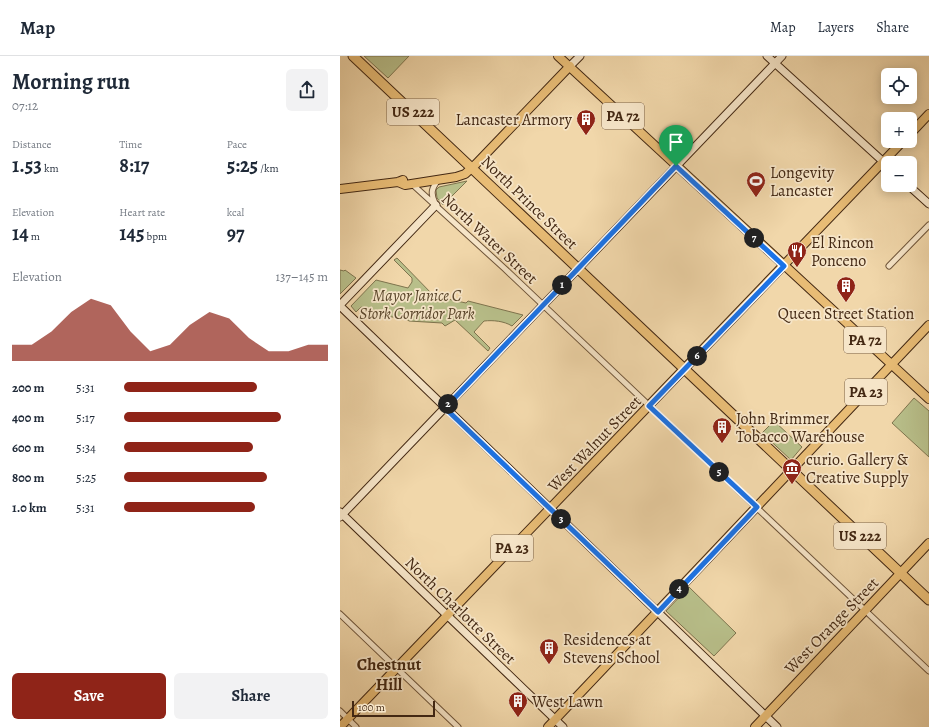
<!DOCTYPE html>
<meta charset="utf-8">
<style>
:root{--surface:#fff;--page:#f2f2f3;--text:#1f2937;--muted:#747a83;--line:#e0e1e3;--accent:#8f2418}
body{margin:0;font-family:Alegreya,serif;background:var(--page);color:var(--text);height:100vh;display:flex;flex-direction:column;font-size:15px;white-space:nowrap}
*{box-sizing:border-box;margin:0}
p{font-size:13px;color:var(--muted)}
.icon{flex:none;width:22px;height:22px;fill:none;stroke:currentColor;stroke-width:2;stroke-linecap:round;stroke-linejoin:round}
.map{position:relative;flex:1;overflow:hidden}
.details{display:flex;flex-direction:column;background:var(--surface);width:340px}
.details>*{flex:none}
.controls{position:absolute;left:541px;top:12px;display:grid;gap:8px}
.controls a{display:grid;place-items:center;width:36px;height:36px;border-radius:6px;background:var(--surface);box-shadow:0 2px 10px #0003;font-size:20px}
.scale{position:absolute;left:12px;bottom:10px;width:83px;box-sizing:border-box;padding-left:4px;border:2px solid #432813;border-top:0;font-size:11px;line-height:14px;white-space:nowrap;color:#432813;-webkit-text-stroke:3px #f6e5c8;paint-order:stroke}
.pin{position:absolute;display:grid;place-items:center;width:34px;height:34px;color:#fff;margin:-41px -17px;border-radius:50% 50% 50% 0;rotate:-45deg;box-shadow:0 0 4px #0007}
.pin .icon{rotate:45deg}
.km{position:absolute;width:20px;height:20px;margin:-10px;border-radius:50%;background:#222;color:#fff;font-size:11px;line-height:20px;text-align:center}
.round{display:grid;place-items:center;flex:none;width:42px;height:42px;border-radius:6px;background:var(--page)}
.head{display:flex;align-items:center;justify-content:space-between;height:68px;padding:0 12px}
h1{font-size:22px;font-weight:700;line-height:30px}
.metrics{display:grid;grid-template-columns:repeat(3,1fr);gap:6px;height:68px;padding:4px 12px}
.metrics div{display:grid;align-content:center}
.metrics b{font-size:20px;font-weight:700}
.metrics small{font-size:11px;font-weight:400}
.metrics p{font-size:11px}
.chart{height:112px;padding:8px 12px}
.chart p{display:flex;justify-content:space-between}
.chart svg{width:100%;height:72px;margin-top:4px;fill:var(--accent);opacity:.7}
.button{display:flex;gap:8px;margin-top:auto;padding:8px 12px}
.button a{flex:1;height:46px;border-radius:6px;background:var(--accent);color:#fff;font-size:16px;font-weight:700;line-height:46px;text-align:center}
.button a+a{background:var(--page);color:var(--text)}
ul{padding:0 12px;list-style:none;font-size:13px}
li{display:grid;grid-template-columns:64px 48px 1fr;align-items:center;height:30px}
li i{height:10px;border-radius:5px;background:var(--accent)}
header{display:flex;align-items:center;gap:24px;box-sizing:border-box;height:56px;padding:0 20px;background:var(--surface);border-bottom:1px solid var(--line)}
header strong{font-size:19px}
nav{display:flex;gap:22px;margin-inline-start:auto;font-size:14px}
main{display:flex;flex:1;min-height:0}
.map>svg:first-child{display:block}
.green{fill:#b8bf8a;stroke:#7e744e}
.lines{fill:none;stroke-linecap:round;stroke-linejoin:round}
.street-casing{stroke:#6e5439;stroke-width:7}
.secondary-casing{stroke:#432813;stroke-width:9}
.primary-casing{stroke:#432813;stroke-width:10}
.highway-casing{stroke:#432813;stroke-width:11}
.street{stroke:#f6e5c8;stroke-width:5}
.secondary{stroke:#f6e5c8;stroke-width:7}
.primary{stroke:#e8bc75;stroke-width:8}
.highway{stroke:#e8bc75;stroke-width:9}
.route-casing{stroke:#fff;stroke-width:8}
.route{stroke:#1a73e8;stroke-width:5}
.labels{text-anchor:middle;stroke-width:3.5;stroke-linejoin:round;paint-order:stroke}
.shield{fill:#f6e5c8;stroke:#796149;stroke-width:1}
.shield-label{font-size:15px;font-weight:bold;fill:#432813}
.poi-label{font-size:16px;fill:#432813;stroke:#f6e5c8;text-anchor:start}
.street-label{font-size:16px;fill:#432813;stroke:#f6e5c8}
.park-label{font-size:16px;font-style:italic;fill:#5a462b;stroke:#f6e5c8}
.neighbourhood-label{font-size:17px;font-weight:bold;fill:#432813;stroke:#f6e5c8}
</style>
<header>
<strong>Map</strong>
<nav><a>Map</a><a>Layers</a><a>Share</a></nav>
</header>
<main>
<section class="details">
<div class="head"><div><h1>Morning run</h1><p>07:12</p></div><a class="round"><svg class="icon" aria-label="share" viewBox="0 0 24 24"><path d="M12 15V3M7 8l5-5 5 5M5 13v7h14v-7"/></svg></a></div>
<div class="metrics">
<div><p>Distance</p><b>1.53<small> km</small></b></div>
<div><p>Time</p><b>8:17</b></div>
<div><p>Pace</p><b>5:25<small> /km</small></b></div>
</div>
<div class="metrics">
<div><p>Elevation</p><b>14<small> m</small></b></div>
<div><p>Heart rate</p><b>145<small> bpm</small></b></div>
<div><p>kcal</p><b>97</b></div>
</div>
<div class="chart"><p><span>Elevation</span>137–145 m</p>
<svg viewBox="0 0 160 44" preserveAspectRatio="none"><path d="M0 44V34L10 34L20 26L30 14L40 6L50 10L60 26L70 38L80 34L90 22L100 14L110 18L120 30L130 38L140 38L150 34L160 34V44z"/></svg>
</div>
<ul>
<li><b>200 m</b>5:31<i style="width:65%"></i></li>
<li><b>400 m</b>5:17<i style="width:77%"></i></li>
<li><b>600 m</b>5:34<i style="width:63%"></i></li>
<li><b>800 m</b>5:25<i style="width:70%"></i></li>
<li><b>1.0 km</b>5:31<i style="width:64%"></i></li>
</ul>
<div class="button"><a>Save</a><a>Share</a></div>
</section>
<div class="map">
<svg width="589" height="671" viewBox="0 0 589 671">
<rect width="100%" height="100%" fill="#f1d7aa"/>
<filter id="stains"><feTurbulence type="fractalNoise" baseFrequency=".005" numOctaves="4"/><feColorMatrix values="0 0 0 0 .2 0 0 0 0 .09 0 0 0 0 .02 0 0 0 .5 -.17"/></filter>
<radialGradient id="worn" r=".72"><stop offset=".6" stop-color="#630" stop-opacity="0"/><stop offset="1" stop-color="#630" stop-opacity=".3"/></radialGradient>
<!-- green -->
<path class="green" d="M 24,0 L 69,0 L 48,22 Z
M 127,125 L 103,149 L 97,142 L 96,134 L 99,131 Z
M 57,202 L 94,240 L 126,247 L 128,245 L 183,259 L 172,270 C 164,265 153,264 144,265 L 134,276 L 150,292 L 148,295 L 115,264 L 105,270 L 102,267 L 69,265 L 65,262 L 40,260 L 21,251 L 16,256 L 11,250 L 36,224 L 68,232 L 72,226 L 72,222 L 54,204 Z
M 0,214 L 4,215 L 5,214 L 16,222 L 0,238 Z
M 574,342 L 589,355 L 589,401 L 552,367 Z
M 434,365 L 462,391 L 451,404 L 422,377 Z
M 349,531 L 396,577 L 374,600 L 326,555 Z"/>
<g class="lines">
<!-- street casing -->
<g class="street-casing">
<path id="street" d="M 72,128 L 164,212 L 589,615
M 95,147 C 90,137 92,132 98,124
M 549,210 L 589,169
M 0,558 L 118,671
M 0,655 L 16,671"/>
</g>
<!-- secondary casing -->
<g class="secondary-casing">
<path id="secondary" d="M 427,0 L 548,110
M 230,10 L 240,0
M 568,129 L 589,148
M 0,249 L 96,149
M 0,250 L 437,671
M 0,456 L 223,671
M 0,461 L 442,0"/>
</g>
<!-- primary casing -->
<g class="primary-casing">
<path id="primary" d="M 218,0 L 589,343
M 570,78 L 589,58
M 58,126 L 65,129 L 116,121 L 125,118 L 136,108 L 230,10
M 0,133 L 58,126 L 63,124
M 0,671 L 563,85
M 208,671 L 589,269
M 415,671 L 589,487"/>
</g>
<!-- highway casing -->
<g class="highway-casing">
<path id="highway" d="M 13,0 L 589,544"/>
</g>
<!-- street -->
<use href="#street" class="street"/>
<!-- secondary -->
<use href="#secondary" class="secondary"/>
<!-- primary -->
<use href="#primary" class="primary"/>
<!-- highway -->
<use href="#highway" class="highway"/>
</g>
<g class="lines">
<!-- route casing -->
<g class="route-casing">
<path id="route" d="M 336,110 L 444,210 L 309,350 L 417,451 L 318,556 L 105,352 Z"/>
</g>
<!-- route -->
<use href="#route" class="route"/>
</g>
<!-- icons -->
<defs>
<g id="building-pin" transform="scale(1)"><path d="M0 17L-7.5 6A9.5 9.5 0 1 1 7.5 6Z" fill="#8f2418" stroke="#f6e5c8"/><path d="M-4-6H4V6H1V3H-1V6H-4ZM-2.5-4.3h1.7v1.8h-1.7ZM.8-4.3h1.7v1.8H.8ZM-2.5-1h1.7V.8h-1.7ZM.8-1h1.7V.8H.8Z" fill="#fff"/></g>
<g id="stadium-pin" transform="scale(1)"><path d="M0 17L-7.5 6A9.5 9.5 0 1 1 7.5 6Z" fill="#8f2418" stroke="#f6e5c8"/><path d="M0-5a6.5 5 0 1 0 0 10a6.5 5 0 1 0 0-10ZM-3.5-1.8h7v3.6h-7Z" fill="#fff"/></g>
<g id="restaurant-pin" transform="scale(1)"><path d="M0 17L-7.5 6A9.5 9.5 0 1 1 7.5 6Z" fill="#8f2418" stroke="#f6e5c8"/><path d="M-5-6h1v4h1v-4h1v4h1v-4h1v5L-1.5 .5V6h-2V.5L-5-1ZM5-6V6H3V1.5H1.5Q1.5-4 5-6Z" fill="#fff"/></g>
<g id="museum-pin" transform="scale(1)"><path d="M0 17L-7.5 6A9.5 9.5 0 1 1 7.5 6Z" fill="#8f2418" stroke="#f6e5c8"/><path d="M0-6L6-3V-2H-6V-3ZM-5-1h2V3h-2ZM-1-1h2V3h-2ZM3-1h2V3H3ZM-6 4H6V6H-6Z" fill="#fff"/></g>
</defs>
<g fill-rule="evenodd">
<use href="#building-pin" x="246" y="63"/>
<use href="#stadium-pin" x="416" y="125"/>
<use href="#restaurant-pin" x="457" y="195"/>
<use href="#building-pin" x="506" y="230"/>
<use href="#building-pin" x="382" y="371"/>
<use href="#museum-pin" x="452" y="412"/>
<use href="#building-pin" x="209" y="592"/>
<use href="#building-pin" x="178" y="645"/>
</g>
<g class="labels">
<!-- shield labels -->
<g class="shield">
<rect x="47" y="43" width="52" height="26" rx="3"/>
<rect x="262" y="47" width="42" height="26" rx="3"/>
<rect x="504" y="271" width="42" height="26" rx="3"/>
<rect x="505" y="323" width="42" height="26" rx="3"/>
<rect x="494" y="467" width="52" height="26" rx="3"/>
<rect x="151" y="479" width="42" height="26" rx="3"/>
</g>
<g class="shield-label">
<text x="73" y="61">US 222</text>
<text x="283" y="65">PA 72</text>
<text x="525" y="289">PA 72</text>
<text x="526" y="341">PA 23</text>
<text x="520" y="485">US 222</text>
<text x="172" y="497">PA 23</text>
</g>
<!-- poi labels -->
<g class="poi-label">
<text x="232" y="69" text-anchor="end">Lancaster Armory</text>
<text x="430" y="122">Longevity<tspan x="430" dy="18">Lancaster</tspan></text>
<text x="471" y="192">El Rincon<tspan x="471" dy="18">Ponceno</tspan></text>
<text x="506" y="263" text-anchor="middle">Queen Street Station</text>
<text x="396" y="368">John Brimmer<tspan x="396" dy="18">Tobacco Warehouse</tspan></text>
<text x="466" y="409">curio. Gallery &amp;<tspan x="466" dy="18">Creative Supply</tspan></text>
<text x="223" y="589">Residences at<tspan x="223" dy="18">Stevens School</tspan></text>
<text x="192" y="651">West Lawn</text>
</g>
<!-- street labels -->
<g class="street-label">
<text transform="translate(190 146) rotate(44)" y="6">North Prince Street</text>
<text transform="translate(150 182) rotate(43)" y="6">North Water Street</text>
<text transform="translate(254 387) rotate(-46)" y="6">West Walnut Street</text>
<text transform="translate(121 554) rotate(44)" y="6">North Charlotte Street</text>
<text transform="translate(491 569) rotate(-46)" y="6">West Orange Street</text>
</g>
<!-- park labels -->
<g class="park-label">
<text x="77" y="245">Mayor Janice C<tspan x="77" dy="18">Stork Corridor Park</tspan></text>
</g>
<!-- neighbourhood labels -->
<g class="neighbourhood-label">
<text x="49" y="614">Chestnut<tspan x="49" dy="20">Hill</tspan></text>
</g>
</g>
<rect width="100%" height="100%" filter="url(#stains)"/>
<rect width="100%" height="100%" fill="url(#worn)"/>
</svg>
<div class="controls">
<a><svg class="icon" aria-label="locate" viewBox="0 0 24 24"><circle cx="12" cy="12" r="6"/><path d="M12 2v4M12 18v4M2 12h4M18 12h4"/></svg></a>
<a>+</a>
<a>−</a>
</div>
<div class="scale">100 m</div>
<div class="pin" style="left:336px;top:110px;background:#1e9e55"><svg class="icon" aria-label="arrive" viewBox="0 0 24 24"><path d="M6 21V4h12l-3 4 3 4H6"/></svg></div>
<b class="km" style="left:222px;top:229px">1</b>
<b class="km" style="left:108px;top:348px">2</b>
<b class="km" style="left:221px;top:463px">3</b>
<b class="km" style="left:339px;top:533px">4</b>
<b class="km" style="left:379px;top:416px">5</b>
<b class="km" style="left:357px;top:300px">6</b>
<b class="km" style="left:414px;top:182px">7</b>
</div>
</main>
